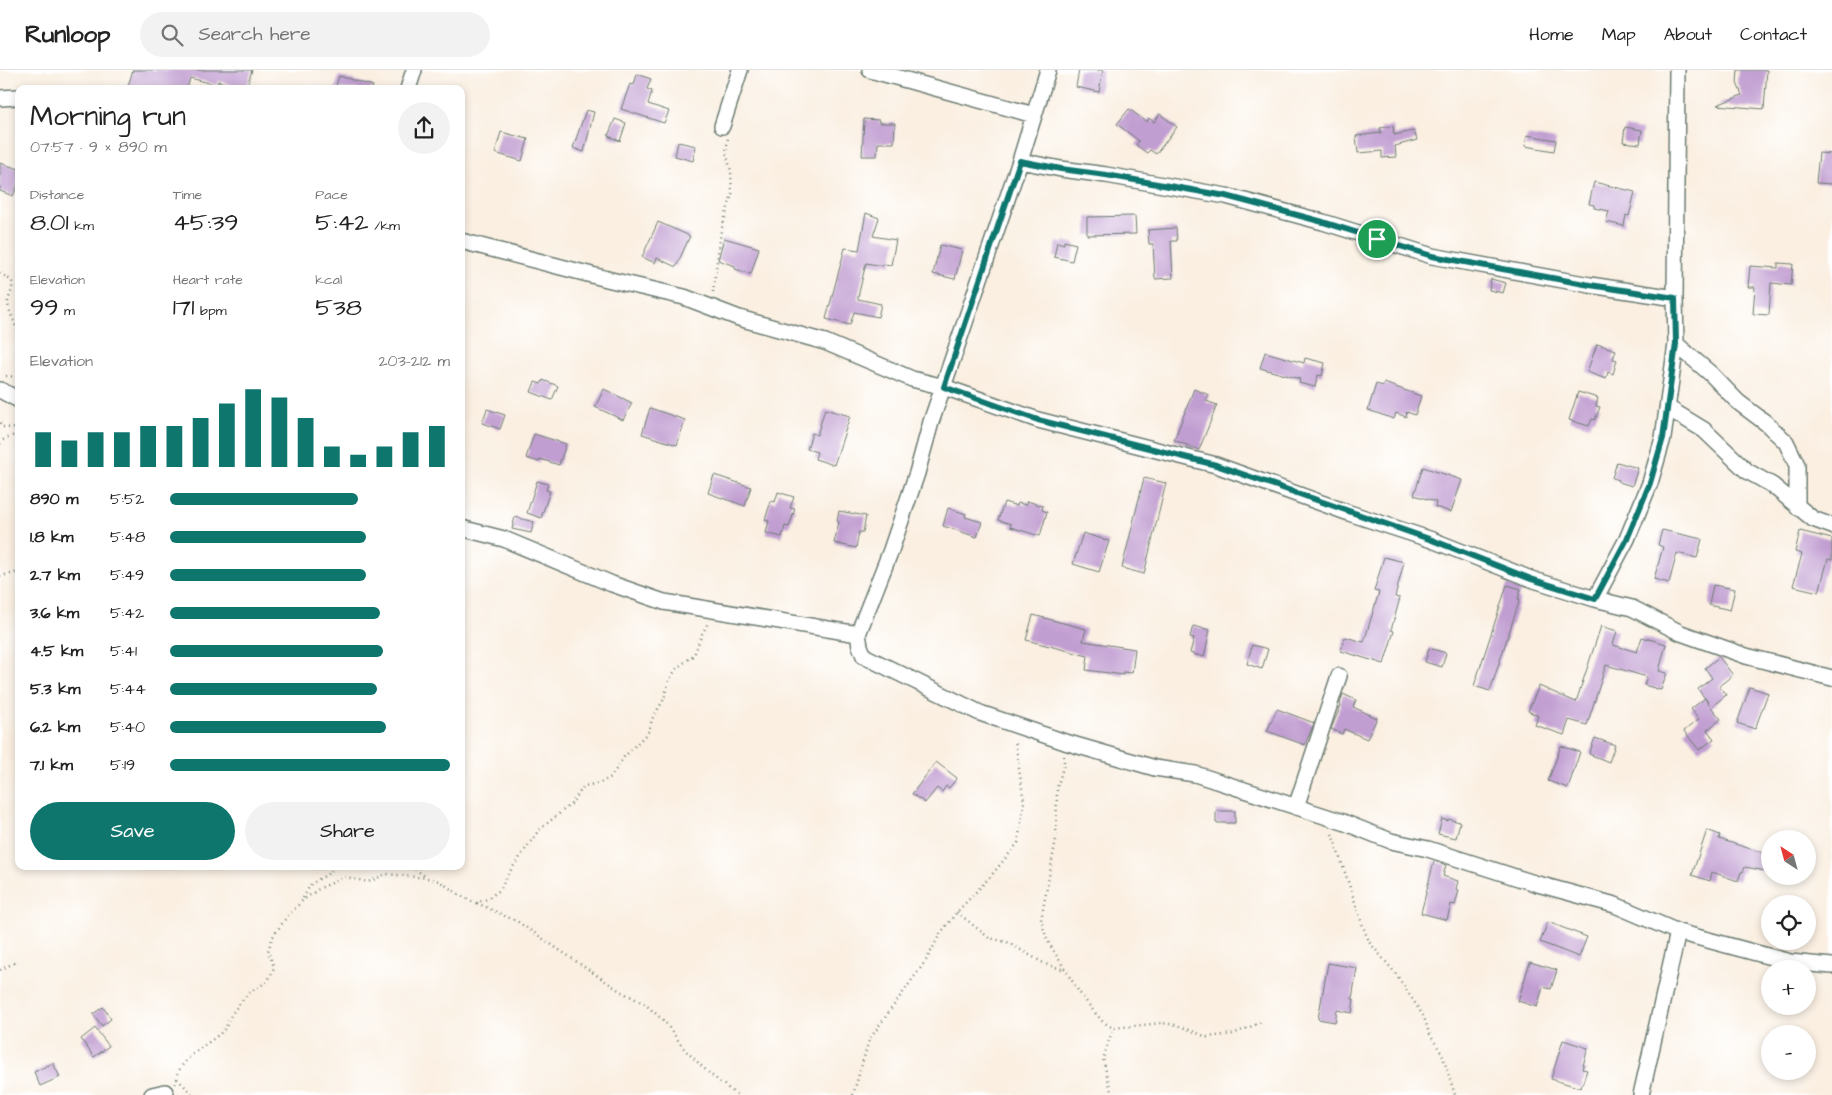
<!DOCTYPE html>
<meta charset="utf-8">
<style>
:root{--surface:#fff;--page:#f2f2f2;--text:#222;--muted:#767676;--line:#e0e0e0;--accent:#0f766e}
body{margin:0;font-family:"Architects Daughter",sans-serif;background:var(--page);color:var(--text);height:100vh;display:flex;flex-direction:column;font-size:19px;white-space:nowrap}
*{box-sizing:border-box;margin:0}
p{font-size:16px;color:var(--muted)}
.icon{flex:none;width:28px;height:28px;fill:none;stroke:currentColor;stroke-width:2;stroke-linecap:round;stroke-linejoin:round}
.map{position:relative;flex:1;overflow:hidden}
.side{position:absolute;left:15px;top:15px;width:450px;height:785px;display:flex;flex-direction:column;background:var(--surface);border-radius:10px;box-shadow:0 2px 8px #0003}
.side>*{flex:none}
.needle{width:32px;rotate:324deg}
.tools{position:absolute;left:1761px;top:760px;display:grid;gap:10px}
.tools a{display:grid;place-items:center;width:55px;height:55px;border-radius:50%;background:var(--surface);box-shadow:0 2px 8px #0003;font-size:25px}
.pin{position:absolute;display:grid;place-items:center;width:42px;height:42px;color:#fff;margin:-21px;border:2px solid #fff;border-radius:50%;box-shadow:0 1px 5px #0007}
.round{display:grid;place-items:center;flex:none;width:52px;height:52px;border-radius:26px;background:var(--page)}
.overview{display:flex;align-items:center;justify-content:space-between;height:85px;padding:0 15px}
h1{font-size:28px;font-weight:600;line-height:38px}
.figures{display:grid;grid-template-columns:repeat(3,1fr);gap:8px;height:85px;padding:5px 15px}
.figures div{display:grid;align-content:center}
.figures b{font-size:25px;font-weight:600}
.figures small{font-size:14px;font-weight:400}
.figures p{font-size:14px}
.chart{height:140px;padding:10px 15px}
.chart p{display:flex;justify-content:space-between}
.chart svg{width:100%;height:90px;margin-top:5px;stroke:var(--accent);stroke-width:6}
.cta{display:flex;gap:10px;margin-top:auto;padding:10px 15px}
.cta a{flex:1;height:58px;border-radius:30px;background:var(--accent);color:#fff;font-size:20px;font-weight:600;line-height:58px;text-align:center}
.cta a+a{background:var(--page);color:var(--text)}
ul{padding:0 15px;list-style:none;font-size:16px}
li{display:grid;grid-template-columns:80px 60px 1fr;align-items:center;height:38px}
li i{height:12px;border-radius:6px;background:var(--accent)}
header{display:flex;align-items:center;gap:30px;box-sizing:border-box;height:70px;padding:0 25px;background:var(--surface);border-bottom:1px solid var(--line)}
header strong{font-size:24px}
nav{display:flex;gap:28px;margin-inline-start:auto;font-size:18px}
.search{width:350px;height:45px;background:var(--page);display:flex;align-items:center;gap:12px;box-sizing:border-box;padding:0 18px;border-radius:28px;color:var(--muted);font-size:19px}
.map>svg:first-child{display:block}
.building{fill:#c19ed1}
.lines{fill:none;stroke-linecap:round;stroke-linejoin:round}
.street-casing{stroke:#6c7b71;stroke-width:18}
.path{stroke:#6c7b71;stroke-width:2.5;stroke-dasharray:1 4;stroke-linecap:butt}
.street{stroke:#fff;stroke-width:15}
.route-casing{stroke:#fff;stroke-width:10}
.route{stroke:#0f766e;stroke-width:6}
</style>
<header>
<strong>Runloop</strong>
<div class="search"><svg class="icon" aria-label="search" viewBox="0 0 24 24"><circle cx="10" cy="10" r="6"/><path d="M15 15l6 6"/></svg>Search here</div>
<nav><a>Home</a><a>Map</a><a>About</a><a>Contact</a></nav>
</header>
<div class="map">
<svg width="1832" height="1025" viewBox="0 0 1832 1025">
<rect width="100%" height="100%" fill="#fff"/>
<filter id="ink" filterUnits="userSpaceOnUse"><feTurbulence type="fractalNoise" baseFrequency=".02" numOctaves="2"/><feDisplacementMap in="SourceGraphic" scale="10" xChannelSelector="R" yChannelSelector="G"/><feConvolveMatrix kernelMatrix="1 2 1 2 8 2 1 2 1" color-interpolation-filters="sRGB"/></filter>
<filter id="wash" filterUnits="userSpaceOnUse"><feTurbulence type="fractalNoise" baseFrequency=".0096" numOctaves="4" result="noise"/><feDisplacementMap in="SourceGraphic" scale="20" xChannelSelector="R" yChannelSelector="G"/><feGaussianBlur stdDeviation="1.12" result="paint"/><feColorMatrix in="noise" values="0 0 0 0 0 0 0 0 0 0 0 0 0 0 0 0 0 1.4 0 .05"/><feComposite in="paint" operator="in"/></filter>
<g filter="url(#wash)">
<rect width="100%" height="100%" fill="#faefe1"/>
<g id="blocks">
<!-- building -->
<path class="building" d="M 133,0 L 252,0 L 246,19 L 218,11 L 217,15 L 190,8 L 187,19 L 127,19 Z
M 1079,0 L 1103,0 L 1099,22 L 1076,17 Z
M 1738,0 L 1767,0 L 1764,39 L 1717,35 L 1742,25 L 1737,13 Z
M 637,4 L 651,9 L 647,19 L 652,21 L 648,34 L 669,41 L 664,53 L 621,39 L 630,14 L 634,15 Z
M 339,6 L 373,16 L 372,19 L 335,19 Z
M 1129,39 L 1147,52 L 1149,48 L 1154,52 L 1160,44 L 1177,57 L 1156,84 L 1150,80 L 1147,83 L 1136,75 L 1139,71 L 1117,54 Z
M 586,40 L 594,42 L 584,82 L 573,78 Z
M 615,49 L 626,53 L 620,71 L 608,66 Z
M 864,49 L 879,50 L 879,53 L 895,53 L 894,73 L 878,73 L 877,86 L 862,86 Z
M 1393,56 L 1394,65 L 1414,61 L 1417,70 L 1395,76 L 1396,87 L 1382,88 L 1382,81 L 1358,83 L 1356,66 L 1381,63 L 1380,58 Z
M 1625,57 L 1642,60 L 1640,74 L 1623,72 Z
M 501,62 L 528,69 L 522,91 L 495,83 Z
M 1527,65 L 1556,70 L 1554,81 L 1525,76 Z
M 678,72 L 696,76 L 693,91 L 675,86 Z
M 1819,83 L 1832,84 L 1832,114 L 1816,113 Z
M 0,93 L 19,99 L 19,112 L 13,126 L 0,121 Z
M 1594,112 L 1635,122 L 1629,146 L 1626,145 L 1624,156 L 1606,152 L 1609,141 L 1594,138 L 1594,135 L 1589,134 Z
M 866,143 L 879,148 L 873,166 L 896,170 L 891,195 L 884,194 L 883,196 L 866,193 L 858,227 L 858,229 L 881,234 L 878,247 L 854,242 L 850,255 L 826,249 L 845,178 L 859,180 Z
M 1135,146 L 1136,164 L 1087,165 L 1087,147 Z
M 658,152 L 690,166 L 676,197 L 657,188 L 655,193 L 642,187 Z
M 1176,158 L 1177,171 L 1171,171 L 1173,208 L 1155,209 L 1153,174 L 1149,174 L 1148,160 Z
M 724,168 L 759,178 L 751,204 L 735,199 L 735,196 L 718,190 Z
M 1064,171 L 1076,174 L 1072,191 L 1054,187 L 1057,172 L 1064,174 Z
M 940,175 L 962,180 L 955,209 L 933,204 Z
M 1778,193 L 1793,194 L 1791,215 L 1771,213 L 1769,245 L 1753,244 L 1755,217 L 1748,217 L 1750,196 L 1778,198 Z
M 1491,209 L 1506,213 L 1503,223 L 1489,220 Z
M 1597,274 L 1616,280 L 1613,289 L 1617,290 L 1613,304 L 1608,302 L 1606,309 L 1587,302 Z
M 1265,282 L 1304,293 L 1305,288 L 1325,293 L 1322,306 L 1318,305 L 1315,317 L 1299,313 L 1300,309 L 1260,298 Z
M 543,310 L 558,316 L 552,330 L 531,322 L 535,312 L 541,314 Z
M 1384,313 L 1421,326 L 1415,345 L 1407,342 L 1406,347 L 1396,343 L 1394,349 L 1368,340 L 1376,314 L 1383,316 Z
M 604,319 L 632,333 L 623,350 L 595,337 Z
M 1194,319 L 1209,325 L 1206,331 L 1217,335 L 1199,380 L 1174,370 Z
M 1578,322 L 1598,328 L 1596,336 L 1600,337 L 1595,350 L 1592,349 L 1589,356 L 1569,350 Z
M 650,338 L 685,350 L 677,375 L 642,364 Z
M 487,339 L 505,345 L 500,359 L 482,353 Z
M 825,339 L 850,346 L 834,395 L 815,389 L 817,382 L 807,379 L 812,363 L 817,365 Z
M 534,364 L 566,374 L 559,395 L 540,389 L 539,392 L 526,388 Z
M 1617,392 L 1638,398 L 1632,416 L 1619,412 L 1619,410 L 1612,408 Z
M 1423,397 L 1462,410 L 1451,442 L 1435,437 L 1436,432 L 1414,425 Z
M 714,405 L 751,417 L 745,436 L 708,423 Z
M 1144,408 L 1166,413 L 1144,504 L 1122,498 Z
M 537,411 L 548,414 L 546,420 L 550,421 L 541,448 L 527,443 Z
M 778,422 L 794,427 L 790,438 L 795,439 L 789,457 L 785,456 L 782,467 L 766,463 L 769,451 L 765,450 L 771,431 L 775,432 Z
M 1027,431 L 1043,436 L 1042,440 L 1047,442 L 1040,466 L 1010,457 L 1011,454 L 998,450 L 1004,432 L 1017,436 L 1018,433 L 1026,435 Z
M 948,438 L 966,444 L 965,447 L 982,452 L 977,467 L 943,456 Z
M 839,441 L 866,446 L 863,462 L 859,462 L 856,478 L 834,473 L 839,452 L 837,451 Z
M 515,447 L 534,452 L 531,463 L 512,459 Z
M 1662,460 L 1702,469 L 1697,488 L 1677,483 L 1669,513 L 1654,509 L 1663,477 L 1658,475 Z
M 1800,461 L 1832,469 L 1832,490 L 1828,489 L 1819,522 L 1793,516 L 1802,484 L 1795,482 Z
M 1083,463 L 1109,471 L 1099,502 L 1073,494 Z
M 1384,487 L 1404,492 L 1395,527 L 1400,528 L 1391,560 L 1394,561 L 1384,594 L 1341,581 L 1345,567 L 1364,572 L 1379,522 L 1374,521 Z
M 1507,515 L 1521,519 L 1518,529 L 1520,529 L 1490,621 L 1474,616 Z
M 1713,515 L 1735,519 L 1730,540 L 1709,535 Z
M 1033,545 L 1086,559 L 1083,571 L 1135,579 L 1132,603 L 1123,602 L 1123,605 L 1086,600 L 1088,586 L 1026,570 Z
M 1193,556 L 1210,560 L 1204,587 L 1190,583 L 1194,568 L 1190,567 Z
M 1601,556 L 1617,561 L 1613,575 L 1637,582 L 1642,567 L 1666,574 L 1659,601 L 1667,603 L 1661,620 L 1644,615 L 1647,607 L 1606,595 L 1587,655 L 1569,650 L 1564,665 L 1535,655 L 1538,646 L 1528,641 L 1539,616 L 1576,632 Z
M 1252,575 L 1268,579 L 1262,599 L 1247,594 Z
M 1429,578 L 1446,583 L 1442,597 L 1425,592 Z
M 1719,587 L 1733,605 L 1719,616 L 1726,625 L 1711,637 L 1721,649 L 1707,660 L 1714,669 L 1699,680 L 1684,661 L 1699,649 L 1691,639 L 1705,628 L 1709,634 L 1698,619 L 1712,608 L 1705,598 Z
M 1750,617 L 1768,623 L 1755,659 L 1737,653 Z
M 1343,624 L 1356,630 L 1353,637 L 1377,648 L 1367,669 L 1344,659 L 1342,664 L 1331,659 L 1341,635 L 1340,634 Z
M 1277,639 L 1314,653 L 1305,675 L 1267,661 Z
M 1595,668 L 1615,675 L 1609,692 L 1589,684 Z
M 1561,676 L 1580,682 L 1568,718 L 1548,711 Z
M 936,692 L 957,708 L 949,718 L 946,716 L 942,722 L 937,718 L 925,733 L 912,724 Z
M 1216,741 L 1235,741 L 1235,753 L 1216,753 Z
M 1442,749 L 1448,751 L 1448,749 L 1460,752 L 1456,768 L 1438,764 Z
M 1707,760 L 1720,765 L 1719,769 L 1770,785 L 1770,802 L 1745,797 L 1743,802 L 1741,802 L 1738,811 L 1712,802 L 1710,811 L 1692,805 Z
M 1434,791 L 1446,795 L 1443,806 L 1458,811 L 1456,819 L 1459,820 L 1455,835 L 1451,834 L 1447,850 L 1421,843 Z
M 1548,852 L 1587,867 L 1579,887 L 1540,872 Z
M 1530,892 L 1557,900 L 1551,919 L 1543,917 L 1537,937 L 1518,931 Z
M 1328,893 L 1357,898 L 1352,929 L 1354,929 L 1352,943 L 1337,940 L 1335,952 L 1318,949 Z
M 103,937 L 111,949 L 102,956 L 93,944 Z
M 95,958 L 109,976 L 94,987 L 81,969 Z
M 1563,970 L 1588,978 L 1582,999 L 1587,1000 L 1581,1018 L 1551,1009 Z
M 53,993 L 60,1007 L 40,1016 L 34,1002 Z"/>
</g>
</g>
<g filter="url(#ink)">
<use href="#blocks" fill-opacity="0" stroke="#6c7b71" stroke-width="1"/>
<g class="lines">
<!-- street casing -->
<g class="street-casing">
<path id="street" d="M 870,0 L 1034,45
M 1048,0 L 1020,91 L 931,352 L 917,403 L 891,480 L 858,564 L 860,576 L 864,586 L 980,643 L 1065,672 L 1155,698 L 1195,704 L 1343,752 L 1391,771 L 1428,779 L 1534,813 L 1615,835 L 1678,862
M 408,19 L 414,0
M 0,28 L 19,27
M 722,56 L 740,0
M 1020,91 L 1061,99 L 1106,105 L 1226,126 L 1323,152 L 1432,186 L 1590,215 L 1675,228 L 1677,0
M 461,171 L 611,210 L 684,227 L 739,248 L 825,272 L 912,309 L 944,317 L 1038,350 L 1216,395 L 1349,443 L 1432,470 L 1531,509 L 1595,529 L 1632,538 L 1681,563 L 1746,586 L 1832,608
M 1676,274 L 1711,304 L 1738,332 L 1766,353 L 1786,372 L 1797,395 L 1797,437
M 0,320 L 19,330
M 1668,338 L 1704,360 L 1747,401 L 1772,415 L 1813,449 L 1832,456
M 461,458 L 504,469 L 612,514 L 664,532 L 858,564
M 1595,529 L 1627,469 L 1650,413 L 1663,368 L 1676,274 L 1675,228
M 1296,737 L 1339,606
M 152,1025 L 165,1022
M 1641,1025 L 1678,862 L 1790,892 L 1832,896"/>
</g>
<!-- path -->
<path class="path" d="M 0,203 L 12,211 C 14,221 7,228 8,234 C 9,241 15,254 18,261
M 713,222 L 721,161 L 732,124 L 731,101 L 726,83 L 728,68
M 6,306 L 19,307
M 0,353 L 3,357 L 19,359
M 0,374 L 3,370 L 19,363
M 0,506 L 19,502
M 1064,686 L 1064,694 L 1057,718 L 1056,769 L 1041,850 L 1047,870 L 1079,922 L 1096,944 L 1103,952 L 1113,958 L 1162,953 L 1177,955 L 1207,967 L 1233,964 L 1262,952
M 1332,764 L 1365,862 L 1370,873 L 1396,904 L 1424,947 L 1429,963 L 1442,984 L 1455,1025
M 411,796 L 426,807
M 303,828 L 311,814 L 331,802 L 332,796
M 477,833 L 518,852 L 620,921 L 645,934 L 665,952 L 685,980 L 710,1004 L 737,1025
M 957,842 L 989,868 L 1007,872 L 1045,894 L 1065,900
M 0,900 L 16,892
M 177,1009 L 194,1025
M 175,1014 C 176,1010 176,1006 178,1003 C 186,984 209,974 223,961 C 227,956 228,952 230,947 C 233,942 242,930 246,926 C 260,912 267,919 274,897 L 268,881 L 272,868 L 286,848 L 303,830 L 320,818 L 346,807 L 368,812 L 387,804 L 427,808 L 439,811 L 463,827 L 476,833 L 487,829 L 500,820 L 508,804 L 539,760 L 571,734 L 584,716 L 600,713 L 611,707 L 624,687 L 649,661 L 652,649 L 664,629 L 669,610 L 677,598 L 694,585 L 702,564 L 708,553
M 853,1025 L 869,970 L 927,889 L 940,864 L 957,842 L 990,807 L 1018,773 L 1024,732 L 1015,671
M 1112,1025 L 1103,989 L 1113,958"/>
<!-- street -->
<use href="#street" class="street"/>
</g>
</g>
<g class="lines" filter="url(#ink)">
<!-- route casing -->
<g class="route-casing">
<path id="route" d="M 1020,91 L 1061,99 L 1106,105 L 1226,126 L 1323,152 L 1432,186 L 1590,215 L 1675,228 L 1676,274 L 1663,368 L 1650,413 L 1627,469 L 1595,529 L 1531,509 L 1432,470 L 1216,395 L 1038,350 L 944,317 Z"/>
</g>
<!-- route -->
<use href="#route" class="route"/>
</g>
</svg>
<div class="tools">
<a><svg class="needle" viewBox="-14 -14 28 28"><path d="M0-13l5 13h-10z" fill="#e53935"/><path d="M0 13l5-13h-10z" fill="#767676"/></svg></a>
<a><svg class="icon" aria-label="locate" viewBox="0 0 24 24"><circle cx="12" cy="12" r="6"/><path d="M12 2v4M12 18v4M2 12h4M18 12h4"/></svg></a>
<a>+</a>
<a>−</a>
</div>
<div class="pin" style="left:1377px;top:169px;background:#1e9e55"><svg class="icon" aria-label="arrive" viewBox="0 0 24 24"><path d="M6 21V4h12l-3 4 3 4H6"/></svg></div>
<section class="side">
<div class="overview"><div><h1>Morning run</h1><p>07:57 · 9 × 890 m</p></div><a class="round"><svg class="icon" aria-label="share" viewBox="0 0 24 24"><path d="M12 15V3M7 8l5-5 5 5M5 13v7h14v-7"/></svg></a></div>
<div class="figures">
<div><p>Distance</p><b>8.01<small> km</small></b></div>
<div><p>Time</p><b>45:39</b></div>
<div><p>Pace</p><b>5:42<small> /km</small></b></div>
</div>
<div class="figures">
<div><p>Elevation</p><b>99<small> m</small></b></div>
<div><p>Heart rate</p><b>171<small> bpm</small></b></div>
<div><p>kcal</p><b>538</b></div>
</div>
<div class="chart"><p><span>Elevation</span>203–212 m</p>
<svg viewBox="0 0 160 44" preserveAspectRatio="none"><path d="M5 44V27M15 44V31M25 44V27M35 44V27M45 44V24M55 44V24M65 44V20M75 44V13M85 44V6M95 44V10M105 44V20M115 44V34M125 44V38M135 44V34M145 44V27M155 44V24"/></svg>
</div>
<ul>
<li><b>890 m</b>5:52<i style="width:67%"></i></li>
<li><b>1.8 km</b>5:48<i style="width:70%"></i></li>
<li><b>2.7 km</b>5:49<i style="width:70%"></i></li>
<li><b>3.6 km</b>5:42<i style="width:75%"></i></li>
<li><b>4.5 km</b>5:41<i style="width:76%"></i></li>
<li><b>5.3 km</b>5:44<i style="width:74%"></i></li>
<li><b>6.2 km</b>5:40<i style="width:77%"></i></li>
<li><b>7.1 km</b>5:19<i style="width:100%"></i></li>
</ul>
<div class="cta"><a>Save</a><a>Share</a></div>
</section>
</div>
